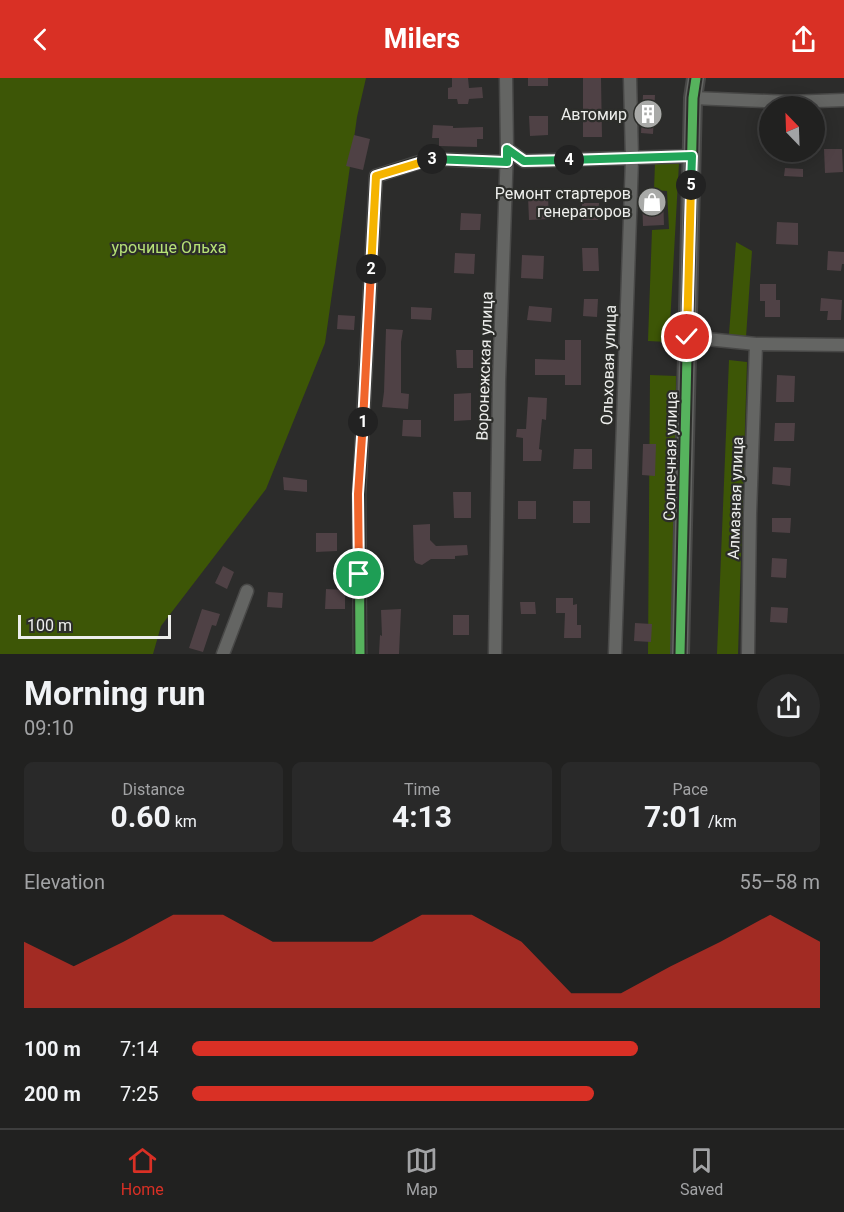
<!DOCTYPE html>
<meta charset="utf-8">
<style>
:root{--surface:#212120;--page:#292929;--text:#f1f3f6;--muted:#a2a3a5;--line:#3e3e3e;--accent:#d93025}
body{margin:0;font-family:Roboto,sans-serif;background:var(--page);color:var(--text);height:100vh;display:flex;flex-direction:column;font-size:22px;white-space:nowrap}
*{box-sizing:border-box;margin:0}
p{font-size:20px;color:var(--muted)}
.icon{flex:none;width:33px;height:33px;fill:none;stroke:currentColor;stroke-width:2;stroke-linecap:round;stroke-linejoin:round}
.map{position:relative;height:576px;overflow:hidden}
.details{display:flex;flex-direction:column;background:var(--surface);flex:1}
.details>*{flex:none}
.needle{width:39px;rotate:337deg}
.controls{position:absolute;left:759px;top:18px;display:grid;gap:12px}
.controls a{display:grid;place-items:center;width:66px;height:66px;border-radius:50%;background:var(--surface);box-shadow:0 3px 15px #0003,0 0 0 2px var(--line);font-size:30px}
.scale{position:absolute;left:18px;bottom:15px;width:153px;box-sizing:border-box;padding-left:6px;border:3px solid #edeeec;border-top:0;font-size:16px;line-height:21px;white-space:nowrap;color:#edeeec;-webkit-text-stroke:4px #2c2d2a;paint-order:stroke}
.pin{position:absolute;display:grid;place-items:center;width:51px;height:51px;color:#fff;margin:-26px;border:3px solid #fff;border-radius:50%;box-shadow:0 2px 6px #0007}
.km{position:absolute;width:30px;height:30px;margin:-15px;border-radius:50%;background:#222;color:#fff;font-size:16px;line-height:30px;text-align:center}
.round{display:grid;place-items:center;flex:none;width:63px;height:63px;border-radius:32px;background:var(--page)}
.summary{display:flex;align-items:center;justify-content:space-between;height:102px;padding:0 24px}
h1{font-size:33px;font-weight:700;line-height:45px}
.figures{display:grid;grid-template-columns:repeat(3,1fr);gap:9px;height:102px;padding:6px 24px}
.figures div{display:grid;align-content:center;border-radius:9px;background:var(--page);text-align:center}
.figures b{font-size:30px;font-weight:700}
.figures small{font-size:16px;font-weight:400}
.figures p{font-size:16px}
.chart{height:168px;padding:12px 24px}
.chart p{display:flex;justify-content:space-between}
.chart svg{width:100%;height:108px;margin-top:6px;fill:var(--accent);opacity:.7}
ul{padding:0 24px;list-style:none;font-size:20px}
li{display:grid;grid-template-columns:96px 72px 1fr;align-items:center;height:45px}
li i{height:15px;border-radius:8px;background:var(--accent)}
header{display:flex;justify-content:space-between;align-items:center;height:78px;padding:0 24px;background:var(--accent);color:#fff;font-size:27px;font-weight:700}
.tab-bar{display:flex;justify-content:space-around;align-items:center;height:84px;border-top:2px solid var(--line);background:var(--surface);font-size:16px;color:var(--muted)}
.tab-bar a{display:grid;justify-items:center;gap:3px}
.tab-bar .on{color:var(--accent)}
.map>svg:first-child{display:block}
.forest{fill:#3d5606}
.building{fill:#4f4145}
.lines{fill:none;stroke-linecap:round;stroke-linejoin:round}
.street-casing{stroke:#484847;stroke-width:15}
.secondary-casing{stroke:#484847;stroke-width:20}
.street{stroke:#646563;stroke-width:12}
.secondary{stroke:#646563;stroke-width:16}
.cycleway-casing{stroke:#2c2d2a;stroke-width:13}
.cycleway{stroke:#56b35d;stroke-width:9}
.split-1-casing{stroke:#fff;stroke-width:12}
.split-2-casing{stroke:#fff;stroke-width:12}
.split-3-casing{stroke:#fff;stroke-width:12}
.split-4-casing{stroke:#fff;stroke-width:12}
.split-5-casing{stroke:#fff;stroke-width:12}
.split-6-casing{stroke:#fff;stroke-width:12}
.split-1{stroke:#f0652b;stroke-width:8}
.split-2{stroke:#f0652b;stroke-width:8}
.split-3{stroke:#f5b400;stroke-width:8}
.split-4{stroke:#22a559;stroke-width:8}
.split-5{stroke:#22a559;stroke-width:8}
.split-6{stroke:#f5b400;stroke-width:8}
.labels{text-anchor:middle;stroke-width:4.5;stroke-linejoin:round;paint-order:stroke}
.poi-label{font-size:16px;fill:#edeeec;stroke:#2c2d2a;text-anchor:end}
.park-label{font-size:16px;fill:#b7e277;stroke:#2c2d2a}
.street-label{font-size:16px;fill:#edeeec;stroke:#2c2d2a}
</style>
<header><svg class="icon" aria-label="back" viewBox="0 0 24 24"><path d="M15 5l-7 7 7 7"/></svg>Milers<svg class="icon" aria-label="share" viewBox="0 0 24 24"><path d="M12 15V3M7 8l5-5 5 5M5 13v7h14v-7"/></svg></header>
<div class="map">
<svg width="844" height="576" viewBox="0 0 844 576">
<rect width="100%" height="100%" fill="#2c2c2b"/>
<!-- forest -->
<path class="forest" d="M 0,0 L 366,0 L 357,39 L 325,265 L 266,411 L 161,548 L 153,576 L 0,576 Z
M 655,85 L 679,85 L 669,264 L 648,263 L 652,152 L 669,151 L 667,113 L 654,112 Z
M 736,164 L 752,173 L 746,259 L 729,256 Z
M 729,282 L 747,284 L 738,576 L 717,576 Z
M 650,297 L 676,298 L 673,576 L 648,576 Z"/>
<!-- building -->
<path class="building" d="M 452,0 L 468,0 L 469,10 L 482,9 L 483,20 L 469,21 L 468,26 L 458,26 L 457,21 L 448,21 L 448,10 L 452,9 Z
M 528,0 L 548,0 L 548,8 L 528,8 Z
M 583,0 L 601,0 L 602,59 L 583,59 Z
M 643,17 L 655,17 L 653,56 L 641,55 Z
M 529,38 L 548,38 L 548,57 L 530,58 Z
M 433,47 L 453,48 L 453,50 L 483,49 L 483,61 L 477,61 L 477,69 L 439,68 L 439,60 L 432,60 Z
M 354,57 L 370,61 L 363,92 L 346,88 Z
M 824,71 L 842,71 L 843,94 L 825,95 Z
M 785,90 L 803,91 L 803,99 L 784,98 Z
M 663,117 L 664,147 L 643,148 L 642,118 Z
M 548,118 L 549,141 L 529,142 L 528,119 Z
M 582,125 L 599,125 L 598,142 L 582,142 Z
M 461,135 L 481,136 L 480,152 L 460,152 Z
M 777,144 L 798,145 L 798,167 L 776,166 Z
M 582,170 L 598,170 L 599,193 L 583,193 Z
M 828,173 L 844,174 L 844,186 L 842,186 L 841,193 L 827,192 Z
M 455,175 L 475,176 L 474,196 L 454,195 Z
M 522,177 L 544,178 L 543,201 L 521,200 Z
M 760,206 L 776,206 L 776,222 L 780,222 L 780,239 L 765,239 L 765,223 L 760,223 Z
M 821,220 L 842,222 L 841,242 L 827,242 L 828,233 L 820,233 Z
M 584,221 L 598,221 L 597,239 L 583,238 Z
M 529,228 L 552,230 L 551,244 L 527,242 Z
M 411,229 L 432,230 L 431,242 L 411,241 Z
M 338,237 L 355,238 L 354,252 L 337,251 Z
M 386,251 L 403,252 L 401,264 L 401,315 L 409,316 L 408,331 L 382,329 L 384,314 Z
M 565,262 L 581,262 L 581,307 L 565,307 L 565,297 L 535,297 L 535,281 L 565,282 Z
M 456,272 L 473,272 L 473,290 L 457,290 Z
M 777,297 L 795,298 L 794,324 L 776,324 Z
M 471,315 L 471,342 L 454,343 L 454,316 Z
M 528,319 L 547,320 L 546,342 L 542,341 L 539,371 L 542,372 L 541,383 L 523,383 L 523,360 L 516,359 L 517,351 L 526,351 Z
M 403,342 L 421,342 L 421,359 L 402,358 Z
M 775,345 L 795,345 L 794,363 L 774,363 Z
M 643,366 L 656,366 L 655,398 L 642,397 Z
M 574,371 L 592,371 L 592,391 L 573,391 Z
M 773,389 L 791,390 L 790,408 L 772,406 Z
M 283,399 L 307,402 L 307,414 L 284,412 Z
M 453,414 L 471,414 L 471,440 L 454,440 Z
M 518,423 L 536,423 L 536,441 L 518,441 Z
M 573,423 L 590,423 L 590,445 L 573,445 Z
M 772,440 L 791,440 L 790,455 L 772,454 Z
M 430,446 L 430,462 L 436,468 L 467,467 L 468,477 L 455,478 L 455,481 L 431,481 L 422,487 L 416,485 L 414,482 L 413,447 Z
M 316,455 L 337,455 L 337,473 L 316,474 Z
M 772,480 L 787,481 L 786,500 L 771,499 Z
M 223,488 L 234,494 L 227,511 L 215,505 Z
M 326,511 L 345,512 L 345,531 L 325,531 Z
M 268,514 L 283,515 L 282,530 L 267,529 Z
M 556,520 L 573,520 L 573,527 L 577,526 L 577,547 L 581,547 L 581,560 L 564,560 L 565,535 L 556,535 Z
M 520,524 L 535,524 L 536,536 L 521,536 Z
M 771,529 L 788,530 L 787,545 L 770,544 Z
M 202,531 L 220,536 L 216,548 L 212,547 L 203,574 L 189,570 Z
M 401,531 L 399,576 L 379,576 L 380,557 L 382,558 L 381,532 Z
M 453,537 L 469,537 L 469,557 L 453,557 Z
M 635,545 L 652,546 L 651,564 L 634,563 Z"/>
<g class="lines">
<!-- street casing -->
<g class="street-casing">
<path id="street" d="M 693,20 L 789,24 L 844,22
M 507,71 L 524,83 L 692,78
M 687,259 L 756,266 L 844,267
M 223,576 L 247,513
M 360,576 L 359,416 L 376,98 L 429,81 L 507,84
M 495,576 L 499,303 L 507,71 L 506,0
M 615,576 L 632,81 L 630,0
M 748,576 L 750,436 L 756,266"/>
</g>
<!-- secondary casing -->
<g class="secondary-casing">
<path id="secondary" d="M 680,576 L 693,20 L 696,0"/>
</g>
<!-- street -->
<use href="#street" class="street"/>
<!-- secondary -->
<use href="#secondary" class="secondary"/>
<!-- cycleway casing -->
<g class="cycleway-casing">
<path id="cycleway" d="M 360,576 L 359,416 L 376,98 L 429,81 L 507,84
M 680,576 L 693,20 L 696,0"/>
</g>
<!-- cycleway -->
<use href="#cycleway" class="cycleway"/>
</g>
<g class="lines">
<!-- split-1 casing -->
<g class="split-1-casing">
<path id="split-1" d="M 359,496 L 358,416 L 363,344"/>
</g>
<!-- split-2 casing -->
<g class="split-2-casing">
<path id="split-2" d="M 363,344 L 371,191"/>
</g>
<!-- split-3 casing -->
<g class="split-3-casing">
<path id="split-3" d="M 371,191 L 376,98 L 432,81"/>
</g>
<!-- split-4 casing -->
<g class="split-4-casing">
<path id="split-4" d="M 432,81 L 507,84 L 507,71 L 524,83 L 569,82"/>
</g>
<!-- split-5 casing -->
<g class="split-5-casing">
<path id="split-5" d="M 569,82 L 692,78 L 691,107"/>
</g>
<!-- split-6 casing -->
<g class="split-6-casing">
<path id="split-6" d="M 687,259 L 691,107"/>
</g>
<!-- split-1 -->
<use href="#split-1" class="split-1"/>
<!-- split-2 -->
<use href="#split-2" class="split-2"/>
<!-- split-3 -->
<use href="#split-3" class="split-3"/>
<!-- split-4 -->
<use href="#split-4" class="split-4"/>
<!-- split-5 -->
<use href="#split-5" class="split-5"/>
<!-- split-6 -->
<use href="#split-6" class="split-6"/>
</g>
<!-- icons -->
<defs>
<g id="building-disc" transform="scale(1.5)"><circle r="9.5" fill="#a9aaa8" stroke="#2c2d2a"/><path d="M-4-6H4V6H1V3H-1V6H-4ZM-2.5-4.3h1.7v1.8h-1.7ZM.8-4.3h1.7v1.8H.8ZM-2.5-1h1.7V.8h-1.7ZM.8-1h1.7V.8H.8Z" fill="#fff"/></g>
<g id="shop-disc" transform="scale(1.5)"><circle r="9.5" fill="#a9aaa8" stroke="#2c2d2a"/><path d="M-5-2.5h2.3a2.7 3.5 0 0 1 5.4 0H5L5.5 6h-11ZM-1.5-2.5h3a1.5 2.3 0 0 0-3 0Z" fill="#fff"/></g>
</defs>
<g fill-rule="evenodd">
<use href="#building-disc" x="648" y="36"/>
<use href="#shop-disc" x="652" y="124"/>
</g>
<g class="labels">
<!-- poi labels -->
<g class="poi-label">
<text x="627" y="42">Автомир</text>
<text x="631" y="121">Ремонт стартеров<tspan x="631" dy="18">генераторов</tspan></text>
</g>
<!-- park labels -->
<g class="park-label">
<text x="169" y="175">урочище Ольха</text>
</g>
<!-- street labels -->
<g class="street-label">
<text transform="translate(608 287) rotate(-88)" y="6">Ольховая улица</text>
<text transform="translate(484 288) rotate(-88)" y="6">Воронежская улица</text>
<text transform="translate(670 378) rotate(-89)" y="6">Солнечная улица</text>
<text transform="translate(735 420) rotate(-88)" y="6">Алмазная улица</text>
</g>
</g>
</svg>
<div class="controls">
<a><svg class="needle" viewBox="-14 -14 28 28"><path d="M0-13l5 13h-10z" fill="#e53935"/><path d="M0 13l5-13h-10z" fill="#a2a3a5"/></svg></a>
</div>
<div class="scale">100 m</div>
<div class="pin" style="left:359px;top:496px;background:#1e9e55"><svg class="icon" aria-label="arrive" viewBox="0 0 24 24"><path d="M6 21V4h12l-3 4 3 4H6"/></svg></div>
<div class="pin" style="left:687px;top:259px;background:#d93025"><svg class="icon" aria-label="check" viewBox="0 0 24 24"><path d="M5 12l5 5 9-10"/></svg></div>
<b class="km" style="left:363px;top:344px">1</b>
<b class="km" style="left:371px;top:191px">2</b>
<b class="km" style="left:432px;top:81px">3</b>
<b class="km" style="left:569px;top:82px">4</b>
<b class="km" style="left:691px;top:107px">5</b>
</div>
<section class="details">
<div class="summary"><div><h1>Morning run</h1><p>09:10</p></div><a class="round"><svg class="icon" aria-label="share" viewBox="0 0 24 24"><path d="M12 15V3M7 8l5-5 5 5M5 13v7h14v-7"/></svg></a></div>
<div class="figures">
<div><p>Distance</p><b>0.60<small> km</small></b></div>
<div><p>Time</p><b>4:13</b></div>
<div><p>Pace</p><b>7:01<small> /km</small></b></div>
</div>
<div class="chart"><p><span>Elevation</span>55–58 m</p>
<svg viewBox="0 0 160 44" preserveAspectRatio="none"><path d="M0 44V17L10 27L20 17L30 6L40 6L50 17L60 17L70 17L80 6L90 6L100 17L110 38L120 38L130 27L140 17L150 6L160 17V44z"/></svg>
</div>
<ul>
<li><b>100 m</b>7:14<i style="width:71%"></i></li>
<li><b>200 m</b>7:25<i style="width:64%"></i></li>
</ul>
</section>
<nav class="tab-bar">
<a class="on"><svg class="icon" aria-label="home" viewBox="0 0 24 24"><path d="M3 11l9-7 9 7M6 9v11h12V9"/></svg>Home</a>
<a><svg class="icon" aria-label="map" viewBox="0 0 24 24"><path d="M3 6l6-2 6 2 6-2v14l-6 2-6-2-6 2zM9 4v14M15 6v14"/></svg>Map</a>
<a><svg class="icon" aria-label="saved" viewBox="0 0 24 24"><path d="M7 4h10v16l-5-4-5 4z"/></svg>Saved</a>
</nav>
